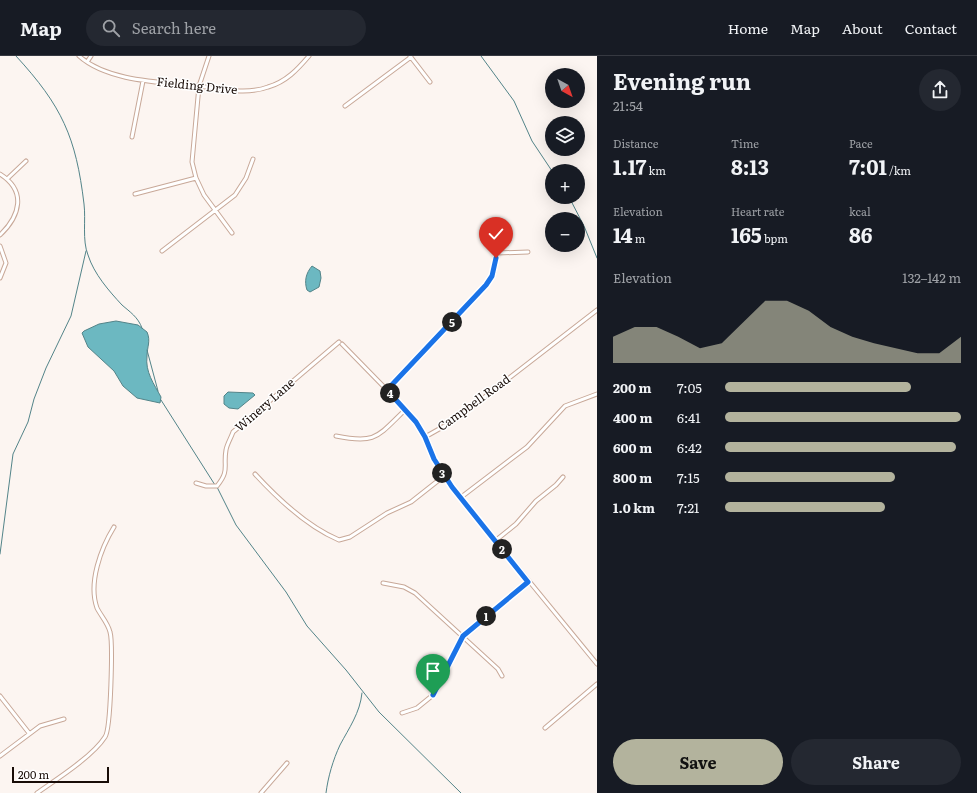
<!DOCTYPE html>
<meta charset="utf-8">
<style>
:root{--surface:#171b24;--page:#242831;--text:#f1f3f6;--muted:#9ea1a6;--line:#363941;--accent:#b3b39d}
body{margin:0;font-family:Literata,serif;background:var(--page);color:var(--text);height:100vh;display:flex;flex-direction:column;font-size:15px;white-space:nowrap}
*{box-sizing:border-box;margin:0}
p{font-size:13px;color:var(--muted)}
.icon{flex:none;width:22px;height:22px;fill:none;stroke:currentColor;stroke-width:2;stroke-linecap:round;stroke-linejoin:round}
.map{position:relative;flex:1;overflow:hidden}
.details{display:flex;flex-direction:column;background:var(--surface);width:380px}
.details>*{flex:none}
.needle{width:26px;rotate:140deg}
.controls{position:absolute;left:545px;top:12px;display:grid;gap:8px}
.controls a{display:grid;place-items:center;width:40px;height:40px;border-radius:50%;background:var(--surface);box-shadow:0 4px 16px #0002;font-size:20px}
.scale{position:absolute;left:12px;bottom:10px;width:97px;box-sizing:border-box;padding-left:4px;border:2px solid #180c07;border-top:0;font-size:11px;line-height:14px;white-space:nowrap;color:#180c07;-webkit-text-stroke:3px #fff;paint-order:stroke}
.pin{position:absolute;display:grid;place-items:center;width:34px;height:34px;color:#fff;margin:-41px -17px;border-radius:50% 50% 50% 0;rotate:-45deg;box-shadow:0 0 4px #0007}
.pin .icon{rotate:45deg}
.km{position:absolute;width:20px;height:20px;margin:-10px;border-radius:50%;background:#222;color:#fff;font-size:11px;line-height:20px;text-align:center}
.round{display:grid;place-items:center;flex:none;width:42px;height:42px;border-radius:21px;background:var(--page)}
.summary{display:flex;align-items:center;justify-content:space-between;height:68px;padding:0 16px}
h1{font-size:22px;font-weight:700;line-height:30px}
.metrics{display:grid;grid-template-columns:repeat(3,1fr);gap:6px;height:68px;padding:4px 16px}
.metrics div{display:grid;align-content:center}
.metrics b{font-size:20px;font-weight:700}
.metrics small{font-size:11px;font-weight:400}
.metrics p{font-size:11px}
.chart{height:112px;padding:8px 16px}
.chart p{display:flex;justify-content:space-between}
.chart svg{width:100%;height:72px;margin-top:4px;fill:var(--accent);opacity:.7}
.cta{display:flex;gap:8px;margin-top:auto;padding:8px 16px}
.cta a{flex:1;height:46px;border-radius:24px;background:var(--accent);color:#111;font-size:16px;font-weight:700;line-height:46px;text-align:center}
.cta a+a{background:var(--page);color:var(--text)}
ul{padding:0 16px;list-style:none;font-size:13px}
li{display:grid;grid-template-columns:64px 48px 1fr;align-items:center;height:30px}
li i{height:10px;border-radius:5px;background:var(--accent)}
header{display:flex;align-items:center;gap:24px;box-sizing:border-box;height:56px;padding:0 20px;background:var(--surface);border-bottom:1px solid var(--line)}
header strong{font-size:19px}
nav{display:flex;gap:22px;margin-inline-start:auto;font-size:14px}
.search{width:280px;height:36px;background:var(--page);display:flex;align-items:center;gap:10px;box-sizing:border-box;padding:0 14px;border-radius:22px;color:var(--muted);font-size:15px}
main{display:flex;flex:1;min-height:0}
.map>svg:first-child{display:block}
.water{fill:#6cb8c1;stroke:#538489}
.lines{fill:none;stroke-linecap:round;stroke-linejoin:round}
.stream{stroke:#538489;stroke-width:1}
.street-casing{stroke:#c8a898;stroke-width:5}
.street{stroke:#fff;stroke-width:3}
.route-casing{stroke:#fff;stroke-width:8}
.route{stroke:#1a73e8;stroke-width:5}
.labels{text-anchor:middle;stroke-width:3;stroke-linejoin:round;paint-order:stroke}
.street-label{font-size:12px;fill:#180c07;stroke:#fff}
</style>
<header>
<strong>Map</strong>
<div class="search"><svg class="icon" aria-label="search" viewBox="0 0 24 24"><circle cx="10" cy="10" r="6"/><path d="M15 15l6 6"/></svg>Search here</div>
<nav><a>Home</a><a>Map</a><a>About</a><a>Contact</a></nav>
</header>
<main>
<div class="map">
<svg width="597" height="737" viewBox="0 0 597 737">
<rect width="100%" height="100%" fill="#fcf5f1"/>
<!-- water -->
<path class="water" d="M 312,210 L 320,215 L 321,222 L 319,231 L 310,236 L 307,234 C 304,225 306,217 312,210 Z
M 116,265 L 138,269 L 147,276 C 151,285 147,291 147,300 C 145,316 154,328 161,341 L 160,347 L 137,342 L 123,330 L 114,315 L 88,291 L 82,277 L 84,275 L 99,268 Z
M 228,336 L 253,337 L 255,339 L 238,353 L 229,352 L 224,348 L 224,340 Z"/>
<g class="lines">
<!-- stream -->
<path class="stream" d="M 16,0 C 62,50 76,81 84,148 C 86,164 82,184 88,199 C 94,218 109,235 122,249 C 130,256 138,261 142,272
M 481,0 L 514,45 L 532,85 L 552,115
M 569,141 L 584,170 L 597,202
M 147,294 L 158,335
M 161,344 L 215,429
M 217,431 L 236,469 L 286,536 L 307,570 L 346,614 L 379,656 L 461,737
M 0,498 L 13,398 L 28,366 L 34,343 L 46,312 L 71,260 L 86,195
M 326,737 C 328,721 333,704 340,689 C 349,672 360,657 362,637"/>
<!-- street casing -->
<g class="street-casing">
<path id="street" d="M 79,0 C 108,26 162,26 199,30 C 222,33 246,39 268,31 C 286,26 298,13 309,0
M 209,0 L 199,30 L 192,106 L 196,122 L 204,139 L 232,177
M 410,0 L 430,26
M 87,6 L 91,0
M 345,50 L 411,1
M 132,81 L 143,25
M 0,118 C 27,135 20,160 0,179
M 7,123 L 26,105
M 135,138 L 196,122
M 0,190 L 6,207 L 0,222
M 162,195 L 235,139 L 246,122 L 253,103
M 342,288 L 387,334 L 416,366 L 425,381 L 434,403 L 452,431 L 597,608
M 387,334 L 486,229 L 494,216 L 497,197 L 528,196
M 336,380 C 376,388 377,381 405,354
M 425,381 L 455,364 L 597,254
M 255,418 C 278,443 308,471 339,484 L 350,481 L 387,457 L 411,446 L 444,420
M 196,427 L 206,430 L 217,430 C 230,414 223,411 226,394 C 227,388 231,382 233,376 L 339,286
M 460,442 L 527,391 L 565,350 L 597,338
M 495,485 L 516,468 L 536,445 L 556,429 L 563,421
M 383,527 L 404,531 L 415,537 L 498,613 L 502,620
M 0,640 L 29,677
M 402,657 L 417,652 L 433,639 L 463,580 L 529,526
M 545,672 L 597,628
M 0,700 L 40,670 L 64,663
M 37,737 C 57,723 93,700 105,681 C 111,673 113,586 110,576 C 108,567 101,560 97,552 C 88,527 101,492 114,471
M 261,737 L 287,707"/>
</g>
<!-- street -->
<use href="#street" class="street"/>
</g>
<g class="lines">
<!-- route casing -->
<g class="route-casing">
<path id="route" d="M 433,639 L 463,580 L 528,526 L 452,431 L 434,403 L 425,381 L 416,366 L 387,334 L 486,229 L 492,220 L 496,202"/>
</g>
<!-- route -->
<use href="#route" class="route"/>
</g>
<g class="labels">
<!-- street labels -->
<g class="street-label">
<text transform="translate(197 30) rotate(6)" y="4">Fielding Drive</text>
<text transform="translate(474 347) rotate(-36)" y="4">Campbell Road</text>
<text transform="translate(265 349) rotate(-41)" y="4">Winery Lane</text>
</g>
</g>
</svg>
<div class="controls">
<a><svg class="needle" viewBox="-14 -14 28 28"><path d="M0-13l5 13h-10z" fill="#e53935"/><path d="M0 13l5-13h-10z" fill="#9ea1a6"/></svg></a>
<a><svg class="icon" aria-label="layers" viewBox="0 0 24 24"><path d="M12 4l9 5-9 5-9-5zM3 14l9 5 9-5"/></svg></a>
<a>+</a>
<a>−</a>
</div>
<div class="scale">200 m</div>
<div class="pin" style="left:433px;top:639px;background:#1e9e55"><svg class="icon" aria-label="arrive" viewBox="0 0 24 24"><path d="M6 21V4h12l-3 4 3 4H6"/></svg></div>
<div class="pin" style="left:496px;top:202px;background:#d93025"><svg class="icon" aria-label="check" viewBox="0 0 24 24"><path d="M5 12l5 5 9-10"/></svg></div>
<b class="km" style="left:486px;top:560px">1</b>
<b class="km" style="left:502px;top:493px">2</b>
<b class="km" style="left:442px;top:417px">3</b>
<b class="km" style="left:390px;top:337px">4</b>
<b class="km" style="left:452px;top:266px">5</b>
</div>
<section class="details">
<div class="summary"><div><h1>Evening run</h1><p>21:54</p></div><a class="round"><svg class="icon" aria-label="share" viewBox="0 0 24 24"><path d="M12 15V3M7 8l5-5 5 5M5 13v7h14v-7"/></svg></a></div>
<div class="metrics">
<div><p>Distance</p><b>1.17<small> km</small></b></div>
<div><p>Time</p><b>8:13</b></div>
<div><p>Pace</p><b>7:01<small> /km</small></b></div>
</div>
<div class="metrics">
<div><p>Elevation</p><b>14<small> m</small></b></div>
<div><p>Heart rate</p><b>165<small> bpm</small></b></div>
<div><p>kcal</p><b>86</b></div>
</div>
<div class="chart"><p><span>Elevation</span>132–142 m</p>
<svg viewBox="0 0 160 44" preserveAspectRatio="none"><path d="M0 44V28L10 22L20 22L30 28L40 35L50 32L60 19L70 6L80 6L90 12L100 22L110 28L120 32L130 35L140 38L150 38L160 28V44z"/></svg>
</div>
<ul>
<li><b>200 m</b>7:05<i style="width:79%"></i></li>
<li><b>400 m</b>6:41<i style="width:100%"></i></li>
<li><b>600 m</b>6:42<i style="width:98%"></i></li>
<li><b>800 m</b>7:15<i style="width:72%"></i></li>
<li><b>1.0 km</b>7:21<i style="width:68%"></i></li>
</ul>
<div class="cta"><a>Save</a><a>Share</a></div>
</section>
</main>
